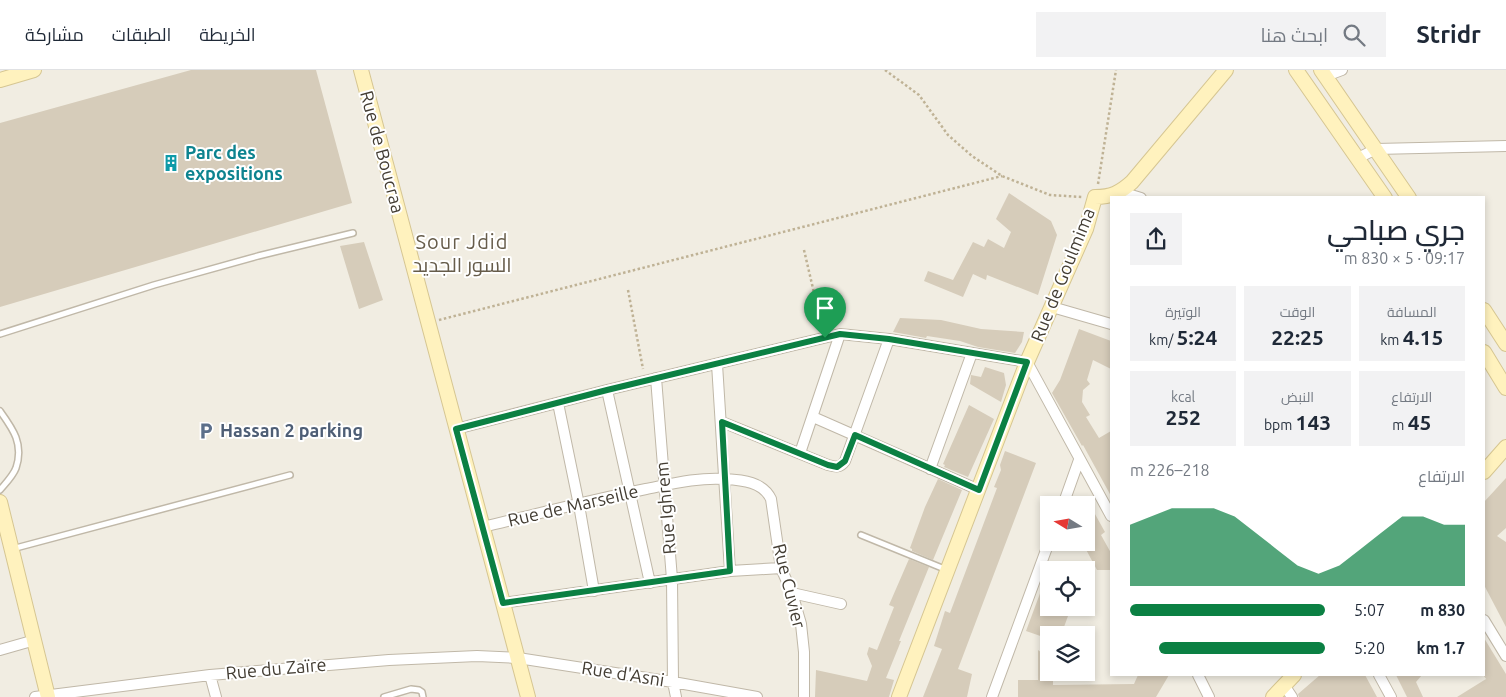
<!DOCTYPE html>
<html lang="ar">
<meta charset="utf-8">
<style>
:root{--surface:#fff;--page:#f2f2f3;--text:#1f2937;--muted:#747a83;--line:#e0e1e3;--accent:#0b8043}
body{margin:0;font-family:Ubuntu,Cairo,sans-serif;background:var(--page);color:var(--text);direction:rtl;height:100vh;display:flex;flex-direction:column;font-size:19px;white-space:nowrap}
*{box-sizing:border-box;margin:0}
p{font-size:16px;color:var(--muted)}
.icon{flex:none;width:28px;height:28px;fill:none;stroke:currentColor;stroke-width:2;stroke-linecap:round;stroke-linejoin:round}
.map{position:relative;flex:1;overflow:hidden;direction:ltr}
.side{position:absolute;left:1110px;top:126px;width:375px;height:480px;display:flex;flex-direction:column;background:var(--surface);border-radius:0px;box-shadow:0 2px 8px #0003;direction:rtl}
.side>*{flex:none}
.needle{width:32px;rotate:281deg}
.controls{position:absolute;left:1040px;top:426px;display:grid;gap:10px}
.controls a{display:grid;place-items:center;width:55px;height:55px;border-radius:0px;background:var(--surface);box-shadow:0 2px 8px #0003;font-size:25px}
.pin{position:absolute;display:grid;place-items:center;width:42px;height:42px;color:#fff;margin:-51px -21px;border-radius:50% 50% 50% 0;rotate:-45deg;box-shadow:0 0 5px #0007}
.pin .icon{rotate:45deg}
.round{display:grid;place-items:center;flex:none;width:52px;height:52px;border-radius:0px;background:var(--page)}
.head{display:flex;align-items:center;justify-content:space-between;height:85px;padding:0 20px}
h1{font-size:28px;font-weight:600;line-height:38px}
.metrics{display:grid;grid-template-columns:repeat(3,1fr);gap:8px;height:85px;padding:5px 20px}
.metrics div{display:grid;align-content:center;border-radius:0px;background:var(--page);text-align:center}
.metrics b{font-size:21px;font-weight:600}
.metrics small{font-size:14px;font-weight:400}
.metrics p{font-size:14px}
.chart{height:140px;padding:10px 20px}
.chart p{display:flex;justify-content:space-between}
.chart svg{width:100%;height:90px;margin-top:5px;fill:var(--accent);opacity:.7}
ul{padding:0 20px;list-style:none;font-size:16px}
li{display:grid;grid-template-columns:80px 60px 1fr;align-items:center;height:38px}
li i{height:12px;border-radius:6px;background:var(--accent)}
header{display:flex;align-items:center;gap:30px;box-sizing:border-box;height:70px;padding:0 25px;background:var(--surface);border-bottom:1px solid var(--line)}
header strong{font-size:24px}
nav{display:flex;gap:28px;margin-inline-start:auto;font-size:18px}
.search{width:350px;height:45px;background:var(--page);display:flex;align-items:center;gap:12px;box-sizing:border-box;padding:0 18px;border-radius:0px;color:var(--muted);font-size:19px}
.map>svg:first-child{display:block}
.building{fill:#d6ccba}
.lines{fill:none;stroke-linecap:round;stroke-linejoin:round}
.lane-casing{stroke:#c0b8a8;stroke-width:8}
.street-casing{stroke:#c0b8a8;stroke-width:12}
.secondary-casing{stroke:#d6c692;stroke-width:16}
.path{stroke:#bfb295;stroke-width:2.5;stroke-dasharray:2.5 2.5;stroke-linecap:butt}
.lane{stroke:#fff;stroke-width:5}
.street{stroke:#fff;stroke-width:10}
.secondary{stroke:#fff2be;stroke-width:14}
.route-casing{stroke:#fff;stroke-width:10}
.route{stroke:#0b8043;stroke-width:6}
.labels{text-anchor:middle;stroke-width:4;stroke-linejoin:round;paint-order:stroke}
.street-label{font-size:18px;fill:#433d33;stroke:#fff}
.culture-label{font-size:18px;font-weight:bold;fill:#0d838f;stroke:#fff;text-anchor:start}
.service-label{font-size:18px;font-weight:bold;fill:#4e5e75;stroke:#fff;text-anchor:start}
.quarter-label{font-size:20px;letter-spacing:1px;fill:#665c4a;stroke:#fff}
</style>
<header>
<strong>Stridr</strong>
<div class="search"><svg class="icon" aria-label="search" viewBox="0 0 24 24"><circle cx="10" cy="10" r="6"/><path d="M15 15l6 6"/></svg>ابحث هنا</div>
<nav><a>الخريطة</a><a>الطبقات</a><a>مشاركة</a></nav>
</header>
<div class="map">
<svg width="1506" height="627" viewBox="0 0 1506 627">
<rect width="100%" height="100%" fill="#f1ede2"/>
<!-- building -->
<path class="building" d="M 191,0 L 316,0 L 352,133 L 0,237 L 0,53 Z
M 1009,123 L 1051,151 L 1057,165 L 1038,225 L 987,205 L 986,210 L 973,204 L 963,227 L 924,211 L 928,201 L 953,210 L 973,172 L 984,177 L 988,169 L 1004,178 L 1011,162 L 996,149 Z
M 364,172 L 383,230 L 359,239 L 340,176 Z
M 900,248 L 941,250 L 981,259 L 1024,262 L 1022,272 L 1015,283 L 978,277 L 960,271 L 927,266 L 926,268 L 893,262 Z
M 1079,259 L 1111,271 L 1111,299 L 1093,290 L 1087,310 L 1090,314 L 1083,320 L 1082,332 L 1090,345 L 1086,347 L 1099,368 L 1111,361 L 1111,426 L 1083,375 L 1082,376 L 1052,323 L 1060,310 Z
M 985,297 L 1004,303 L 1006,315 L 1001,332 L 970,314 L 971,305 L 981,307 Z
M 969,335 L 994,349 L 968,407 L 944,397 L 945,395 L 943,394 Z
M 1005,381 L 1036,393 L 958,599 L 972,604 L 967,627 L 923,627 L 942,579 L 934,576 L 940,557 L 945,541 L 950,543 L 997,418 L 994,417 L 1001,400 L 1000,395 Z
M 1506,408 L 1506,458 L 1497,466 L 1506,472 L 1506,557 L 1484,515 L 1484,432 Z
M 938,409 L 962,420 L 933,490 L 912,481 L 912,479 L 910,478 L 925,437 Z
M 1086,428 L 1105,462 L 1101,465 L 1111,483 L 1111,500 L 1097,500 L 1082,472 L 1086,472 Z
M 909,489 L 929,497 L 899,571 L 901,571 L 886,608 L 894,610 L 889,627 L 815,627 L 816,600 L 867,611 L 872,596 L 867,584 L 869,577 L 877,580 L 894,537 L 889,535 Z
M 1048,502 L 1049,538 L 1071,538 L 1061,565 L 1049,565 L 1049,569 L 1026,561 Z
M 1484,568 L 1506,604 L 1506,627 L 1457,627 L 1486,609 L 1484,606 Z
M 1038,580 L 1049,588 L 1049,602 L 1053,602 L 1053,615 L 1134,614 L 1138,605 L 1169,605 L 1156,627 L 1018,627 L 1018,610 L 1038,610 Z
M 1320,605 L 1365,605 L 1377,627 L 1299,627 L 1298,624 Z
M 1396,605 L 1422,605 L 1416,612 L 1423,627 L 1407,627 Z"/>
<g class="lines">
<!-- lane casing -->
<g class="lane-casing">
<path id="lane" d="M 0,264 L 154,215 L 258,186 L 353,163
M 0,341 C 13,359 24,374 16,398 C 13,406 5,414 0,420
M 861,465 L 947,500
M 12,479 L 290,405
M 384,627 L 411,619 L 419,620 L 422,622 L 423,627"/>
</g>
<!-- street casing -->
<g class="street-casing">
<path id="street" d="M 1326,6 L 1342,0
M 1358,88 L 1376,79 L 1506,76
M 1121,122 L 1141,128
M 1052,237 L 1111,254
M 717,294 L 730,501
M 656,308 L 672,509 L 673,612 L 676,627
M 607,320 L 650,513
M 558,333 L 579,435 L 594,521
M 813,347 L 979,420
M 722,352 L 828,395 C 836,397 840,398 845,391 L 889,269
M 456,359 L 607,320 L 840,264 L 889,269 L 1027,292 L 1111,446
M 800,383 L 840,264
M 930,399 L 972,283
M 1063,435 L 1079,390
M 483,457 C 537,444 591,430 646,419 C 671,414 699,407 725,409 C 743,410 763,412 771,429 L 781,498 L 792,523 L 801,554 L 804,582 L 804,627
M 792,523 L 841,534
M 503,533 L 730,501 L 781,498
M 1484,550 L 1506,586
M 0,580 L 35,570
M 210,605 L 216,627
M 1198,605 L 1209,627
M 1379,605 L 1391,627
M 1284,615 L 1292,627
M 35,627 L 210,605 L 389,590 L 477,586 L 518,588 L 673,612 L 757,627
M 992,627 L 1049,472"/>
</g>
<!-- secondary casing -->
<g class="secondary-casing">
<path id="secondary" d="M 361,0 L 528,627
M 1296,0 L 1385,128
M 1321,0 L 1409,128
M 0,10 L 34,0
M 1484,240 L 1506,274
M 1484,282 L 1506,318
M 1484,402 L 1506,377
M 0,432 L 48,627
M 899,627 L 1027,292 L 1086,159 L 1095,127 C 1111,127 1120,123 1132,112 L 1226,0
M 1273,627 L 1294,605"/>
</g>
<!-- path -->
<path class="path" d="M 885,0 L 919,25 L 948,65 L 972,86 L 1002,106 L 1050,125 L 1082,127
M 1098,114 L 1116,0
M 804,180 L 822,257
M 628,220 L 643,299
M 439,250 L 1002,106"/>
<!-- lane -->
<use href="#lane" class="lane"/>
<!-- street -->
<use href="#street" class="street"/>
<!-- secondary -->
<use href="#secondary" class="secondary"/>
</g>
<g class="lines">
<!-- route casing -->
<g class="route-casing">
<path id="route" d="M 840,264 L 889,269 L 1027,292 L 979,420 L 855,365 L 845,391 L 837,397 L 828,395 L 722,352 L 730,501 L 503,533 L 456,359 L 607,320 Z"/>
</g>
<!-- route -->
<use href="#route" class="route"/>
</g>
<!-- icons -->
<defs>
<g id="building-bare" transform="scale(1.35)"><path d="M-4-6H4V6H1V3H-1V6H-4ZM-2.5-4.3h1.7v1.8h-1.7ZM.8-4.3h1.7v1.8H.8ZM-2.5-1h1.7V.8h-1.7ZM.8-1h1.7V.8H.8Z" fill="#0f9aa8" stroke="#fff" stroke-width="2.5" paint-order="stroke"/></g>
<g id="parking-bare" transform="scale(1.35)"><path d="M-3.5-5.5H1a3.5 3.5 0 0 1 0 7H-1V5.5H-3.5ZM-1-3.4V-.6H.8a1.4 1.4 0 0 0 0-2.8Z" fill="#5c6f8a" stroke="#fff" stroke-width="2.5" paint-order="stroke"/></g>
</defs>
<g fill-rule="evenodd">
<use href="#building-bare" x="171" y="93"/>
<use href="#parking-bare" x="206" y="361"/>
</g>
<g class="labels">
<!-- street labels -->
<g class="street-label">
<text transform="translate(382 82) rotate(75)" y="6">Rue de Boucraa</text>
<text transform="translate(1063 205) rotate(-68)" y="6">Rue de Goulmima</text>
<text transform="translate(573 436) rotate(-13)" y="6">Rue de Marseille</text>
<text transform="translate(666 438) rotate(-95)" y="6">Rue Ighrem</text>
<text transform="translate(789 516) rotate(76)" y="6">Rue Cuvier</text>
<text transform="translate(276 599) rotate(-5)" y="6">Rue du Zaïre</text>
<text transform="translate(623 604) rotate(9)" y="6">Rue d'Asni</text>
</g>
<!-- culture labels -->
<g class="culture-label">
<text x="185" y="89">Parc des<tspan x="185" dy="21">expositions</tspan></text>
</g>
<!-- service labels -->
<g class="service-label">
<text x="220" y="367">Hassan 2 parking</text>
</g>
<!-- quarter labels -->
<g class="quarter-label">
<text x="462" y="179">Sour Jdid<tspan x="462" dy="23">السور الجديد</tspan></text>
</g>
</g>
</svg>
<div class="controls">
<a><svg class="needle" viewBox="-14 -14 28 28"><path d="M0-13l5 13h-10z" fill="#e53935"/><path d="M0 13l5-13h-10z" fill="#747a83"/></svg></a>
<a><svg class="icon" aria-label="locate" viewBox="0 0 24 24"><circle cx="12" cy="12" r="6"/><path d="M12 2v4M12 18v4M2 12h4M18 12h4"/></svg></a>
<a><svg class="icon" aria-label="layers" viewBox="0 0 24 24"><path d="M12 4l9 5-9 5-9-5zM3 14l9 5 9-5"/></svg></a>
</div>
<div class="pin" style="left:825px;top:268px;background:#1e9e55"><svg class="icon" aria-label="arrive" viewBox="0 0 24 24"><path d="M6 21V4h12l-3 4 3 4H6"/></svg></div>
<section class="side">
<div class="head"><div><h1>جري صباحي</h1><p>09:17 · 5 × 830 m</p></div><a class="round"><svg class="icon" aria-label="share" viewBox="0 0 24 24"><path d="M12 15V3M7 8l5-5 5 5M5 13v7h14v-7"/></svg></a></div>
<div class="metrics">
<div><p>المسافة</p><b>4.15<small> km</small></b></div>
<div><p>الوقت</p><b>22:25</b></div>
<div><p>الوتيرة</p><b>5:24<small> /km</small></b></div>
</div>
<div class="metrics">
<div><p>الارتفاع</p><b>45<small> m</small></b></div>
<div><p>النبض</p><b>143<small> bpm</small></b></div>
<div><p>kcal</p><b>252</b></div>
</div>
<div class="chart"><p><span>الارتفاع</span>218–226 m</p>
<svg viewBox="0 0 160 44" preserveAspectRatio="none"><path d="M0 44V14L10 10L20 6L30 6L40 6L50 10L60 18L70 26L80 34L90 38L100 34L110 26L120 18L130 10L140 10L150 14L160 14V44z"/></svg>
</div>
<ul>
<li><b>830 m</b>5:07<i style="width:100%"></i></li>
<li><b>1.7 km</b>5:20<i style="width:85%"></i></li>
</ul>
</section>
</div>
